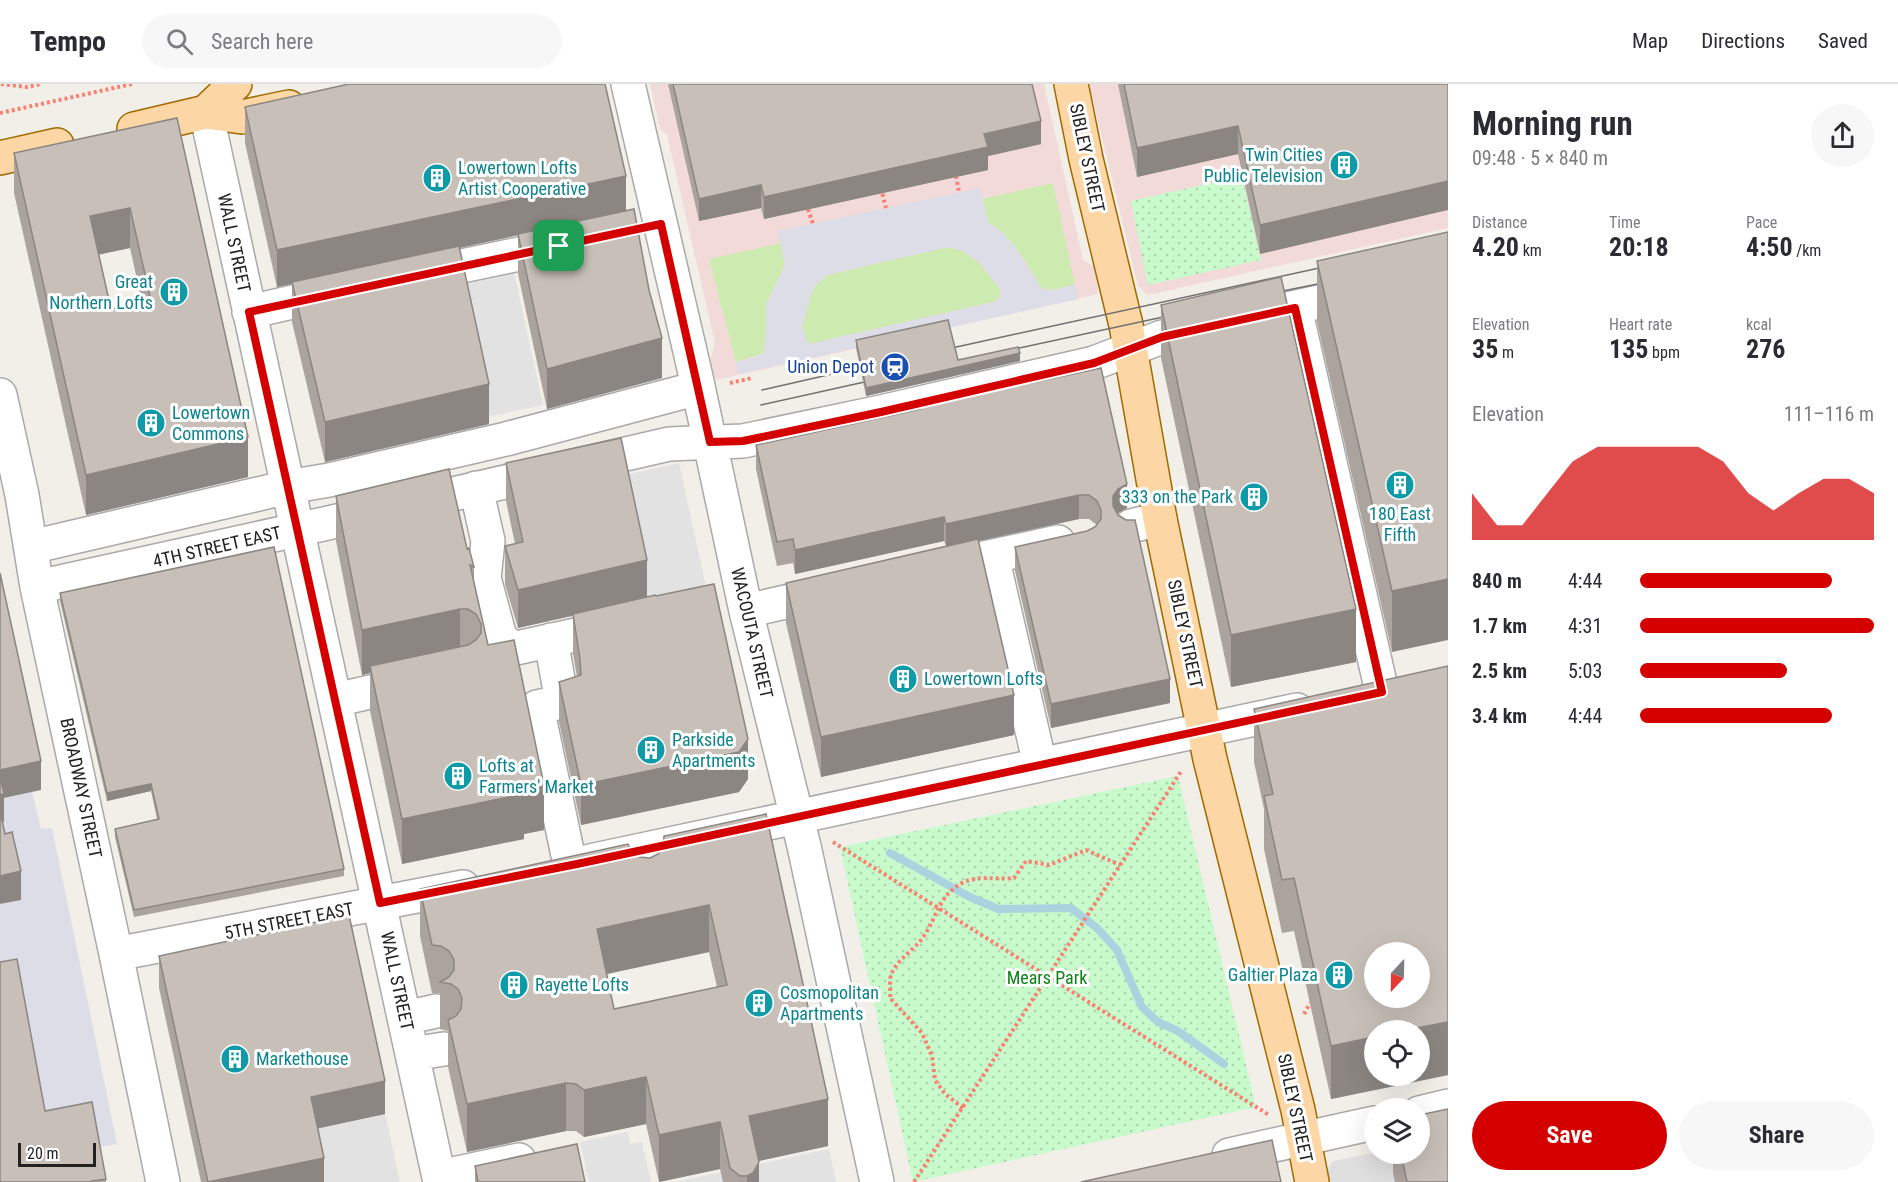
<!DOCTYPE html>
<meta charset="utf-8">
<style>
:root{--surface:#fff;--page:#f7f7f7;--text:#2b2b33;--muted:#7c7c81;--line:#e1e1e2;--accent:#d40000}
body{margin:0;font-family:"Roboto Condensed",sans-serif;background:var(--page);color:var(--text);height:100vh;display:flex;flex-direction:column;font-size:22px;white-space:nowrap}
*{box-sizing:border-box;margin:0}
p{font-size:20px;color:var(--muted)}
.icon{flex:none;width:33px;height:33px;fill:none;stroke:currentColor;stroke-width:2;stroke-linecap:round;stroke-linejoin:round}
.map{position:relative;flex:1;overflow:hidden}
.panel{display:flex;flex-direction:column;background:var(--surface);width:450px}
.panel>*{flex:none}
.needle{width:39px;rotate:202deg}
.buttons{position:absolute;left:1364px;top:858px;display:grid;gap:12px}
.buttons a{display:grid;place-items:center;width:66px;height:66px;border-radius:50%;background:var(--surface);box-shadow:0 6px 24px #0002;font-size:30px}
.scale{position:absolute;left:18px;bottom:15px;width:78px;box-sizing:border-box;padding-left:6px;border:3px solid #222;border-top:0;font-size:16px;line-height:21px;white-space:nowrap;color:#222;-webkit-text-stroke:4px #fff;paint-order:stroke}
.pin{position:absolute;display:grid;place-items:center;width:51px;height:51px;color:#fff;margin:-26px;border-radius:12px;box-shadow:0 3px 9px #0006}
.round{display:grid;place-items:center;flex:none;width:63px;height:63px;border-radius:32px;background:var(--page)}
.overview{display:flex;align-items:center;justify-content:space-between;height:102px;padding:0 24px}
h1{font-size:33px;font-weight:700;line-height:45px}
.metrics{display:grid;grid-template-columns:repeat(3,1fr);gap:9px;height:102px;padding:6px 24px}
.metrics div{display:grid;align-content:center}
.metrics b{font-size:26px;font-weight:700}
.metrics small{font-size:16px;font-weight:400}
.metrics p{font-size:16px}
.chart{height:168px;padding:12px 24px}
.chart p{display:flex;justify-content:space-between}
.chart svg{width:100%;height:108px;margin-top:6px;fill:var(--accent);opacity:.7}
.button{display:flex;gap:12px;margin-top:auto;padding:12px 24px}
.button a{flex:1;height:69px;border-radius:36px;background:var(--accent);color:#fff;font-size:24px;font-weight:700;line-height:69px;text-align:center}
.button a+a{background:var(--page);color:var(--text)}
ul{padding:0 24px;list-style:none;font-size:20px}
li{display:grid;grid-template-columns:96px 72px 1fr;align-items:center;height:45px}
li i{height:15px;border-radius:8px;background:var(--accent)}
header{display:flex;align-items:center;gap:36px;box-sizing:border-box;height:84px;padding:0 30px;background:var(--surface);border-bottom:2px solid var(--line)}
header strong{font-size:28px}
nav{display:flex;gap:33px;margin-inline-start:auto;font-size:21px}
.search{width:420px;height:54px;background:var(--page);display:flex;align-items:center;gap:15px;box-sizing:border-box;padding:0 21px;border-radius:33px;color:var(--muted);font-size:22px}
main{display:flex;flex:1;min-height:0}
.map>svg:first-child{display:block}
.residential{fill:#e0dfdf}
.commercial{fill:#f2dad9}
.grass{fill:#cdebb0}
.park{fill:url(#park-dots)}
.parking{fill:#e2e2e2}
.plaza{fill:#dddde8;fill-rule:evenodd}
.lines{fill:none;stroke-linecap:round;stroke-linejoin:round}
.stream{stroke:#aad3df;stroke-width:8}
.minor-casing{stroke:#a9a9a9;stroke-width:36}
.major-casing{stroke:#a06b00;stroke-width:36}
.path{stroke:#fa8072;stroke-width:4;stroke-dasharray:3 3;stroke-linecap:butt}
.minor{stroke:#fff;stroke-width:33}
.major{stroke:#fcd6a4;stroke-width:33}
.tram{stroke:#707070;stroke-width:1.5}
.wall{fill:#aba49e;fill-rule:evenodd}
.shaded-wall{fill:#8b8681}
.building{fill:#c7bfb8;stroke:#8b8681;stroke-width:1.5;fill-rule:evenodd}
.route-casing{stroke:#fff;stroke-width:12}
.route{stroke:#d40000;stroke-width:8}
.labels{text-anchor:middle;stroke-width:6;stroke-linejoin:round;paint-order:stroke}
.culture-label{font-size:18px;fill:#0d838f;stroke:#fff;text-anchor:start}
.street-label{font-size:18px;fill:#222;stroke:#fff}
.transit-label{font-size:18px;fill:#164399;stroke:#fff;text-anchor:end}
.park-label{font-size:18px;fill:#0c8416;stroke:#fff}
</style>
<header>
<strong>Tempo</strong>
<div class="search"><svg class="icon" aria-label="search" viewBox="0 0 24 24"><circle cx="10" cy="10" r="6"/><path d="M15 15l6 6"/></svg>Search here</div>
<nav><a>Map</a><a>Directions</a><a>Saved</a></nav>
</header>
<main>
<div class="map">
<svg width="1448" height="1098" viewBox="0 0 1448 1098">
<defs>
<pattern id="park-dots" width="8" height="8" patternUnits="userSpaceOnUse" patternTransform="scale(1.5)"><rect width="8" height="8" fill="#c8facc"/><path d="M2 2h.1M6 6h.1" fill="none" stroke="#acd6af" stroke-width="1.8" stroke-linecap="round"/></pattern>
</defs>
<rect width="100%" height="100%" fill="#f2efe9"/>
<!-- residential -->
<path class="residential" d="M 1374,1069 L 1419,1070 L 1448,1098 L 1327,1098 L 1326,1088 L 1333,1077 Z"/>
<!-- commercial -->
<path class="commercial" d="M 650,0 L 1044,0 L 1083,176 L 1096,184 L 1098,210 L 716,296 L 710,276 L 715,259 L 667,51 L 660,45 Z
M 1089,0 L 1448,0 L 1448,144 L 1148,211 L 1138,202 Z"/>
<!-- grass -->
<path class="grass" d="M 1053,99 L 1075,200 L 1054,206 L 1042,205 C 1027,181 1013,152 988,139 L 982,115 Z
M 781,159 L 785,181 L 766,221 L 766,245 L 764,269 L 736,278 L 709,175 Z
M 944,164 C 972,163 985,186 1001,206 L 999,215 L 993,218 L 809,260 C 807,255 802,248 803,242 C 804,223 811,203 827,191 Z"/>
<!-- park -->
<path class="park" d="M 1242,92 L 1261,176 L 1148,201 L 1131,117 Z
M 1178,692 L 1256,1023 L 913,1098 L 840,763 Z"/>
<!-- parking -->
<path class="parking" d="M 513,184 L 543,321 L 487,333 L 458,197 Z
M 679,379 L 714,540 L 656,552 L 621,392 Z
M 385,1030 L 400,1098 L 322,1098 L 311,1046 Z
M 627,1048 L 630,1060 L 642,1058 L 651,1098 L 589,1098 L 580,1058 Z
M 829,1065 L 836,1098 L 675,1098 Z"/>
<!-- plaza -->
<path class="plaza" d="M 980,104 L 988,139 L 997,144 L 1014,161 L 1042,205 L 1054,206 L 1075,200 L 1079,215 L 738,290 L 736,278 L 754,274 L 764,269 L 766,245 L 766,221 L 785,181 L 778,147 ZM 944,164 L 954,164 L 963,167 L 980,179 L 1001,206 L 999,215 L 993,218 L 809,260 L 802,244 L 811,210 L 817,199 L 827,191 Z
M 32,708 L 41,745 L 52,744 L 117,1060 L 95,1064 L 45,1056 L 0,907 L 0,820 L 21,816 L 0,739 L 3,738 L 0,715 Z"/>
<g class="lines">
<!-- stream -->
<path class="stream" d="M 890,769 L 968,812 L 998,825 L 1071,824 L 1097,844 L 1117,866 L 1142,923 L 1158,938 L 1178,947 L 1224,980"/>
<!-- minor casing -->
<g class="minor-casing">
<path id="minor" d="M 628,0 L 696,293 L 746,527 L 804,762 L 877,1098
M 206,28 L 440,1098
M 419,191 L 562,161
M 1295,224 L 1382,608
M 249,228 L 336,208
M 0,311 L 22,411 L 37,503 L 116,870 L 163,1098
M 476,404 L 488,457 L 484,494 L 500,553 L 512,565 L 616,542
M 1131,442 L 1160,435
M 31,463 L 288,403 L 329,396 L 506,355 L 698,304
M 992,472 L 1040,681
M 938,484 L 1058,458
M 37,503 L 328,439 L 669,360 L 743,357 L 881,328 L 1094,279 L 1162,253 L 1448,189
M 746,527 L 829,508
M 551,556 L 562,618 L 537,623 L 570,781
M 335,616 L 414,598
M 590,777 L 1297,626
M 116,870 L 463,803
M 405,934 L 436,927
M 412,970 L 444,965
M 1419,1029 L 1448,1022
M 1229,1071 L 1374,1039
M 439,1093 L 519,1076"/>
</g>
<!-- major casing -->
<g class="major-casing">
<path id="major" d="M 1071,0 L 1086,75 L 1126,241 L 1160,435 L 1210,675 L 1298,1026 L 1312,1098
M 206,28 L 235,0
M 134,45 L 206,28 L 242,33 L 289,23
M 0,74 L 57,61"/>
</g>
<!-- path -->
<path class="path" d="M 1,0 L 27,3 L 41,0
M 0,29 L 132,0
M 956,92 L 959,108
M 881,104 L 886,124
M 808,125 L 813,140
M 730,299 L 752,294
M 833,758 L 1269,1031
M 1304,930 L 1310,919
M 963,1024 L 945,1010 L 935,996 L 932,972 L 922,949 L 890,914 C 891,907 889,897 891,891 C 896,877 912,867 921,856 C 937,836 937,811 964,798 C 980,791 997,796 1014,794 L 1026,777 L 1049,781 L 1086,766 L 1120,781
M 914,1098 L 1182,686"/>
<!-- minor -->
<use href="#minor" class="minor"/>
<!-- major -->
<use href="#major" class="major"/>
<!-- tram -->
<path class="tram" d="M 1268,210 L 1333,197
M 938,267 L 1333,181
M 1001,268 L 1177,230
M 762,306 L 876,280
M 761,321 L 878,295"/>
</g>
<!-- wall -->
<path class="wall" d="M 668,0 L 1032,0 L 1041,60 L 988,72 L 988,86 L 764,135 L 761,124 L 699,137 Z
M 1118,0 L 1448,0 L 1260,170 L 1238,70 L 1137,93 Z
M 245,23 L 626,126 L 662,294 L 547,325 L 518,190 L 518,151 L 460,164 L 489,340 L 325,378 L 292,238 L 292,200 L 277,203 L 245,59 Z
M 177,34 L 248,393 L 86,431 L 14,109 L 14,69 ZM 130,164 L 142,218 L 111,225 L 98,171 Z
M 1448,148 L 1392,568 L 1317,238 L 1317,177 Z
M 1161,221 L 1356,578 L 1231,603 L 1161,274 Z
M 856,256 L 958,276 L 1020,277 L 866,312 L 856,264 Z
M 1030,299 L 1127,424 L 1117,430 L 1170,619 L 1051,644 L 1015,487 L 1015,463 L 1087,447 L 1095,443 L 1097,441 L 1089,435 L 1079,435 L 978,457 L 1014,651 L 821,693 L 786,539 L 786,499 L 946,462 L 944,457 L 795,490 L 793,479 L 777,482 L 756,385 L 756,361 L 918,326 L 918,315 Z
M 506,379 L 647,513 L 748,695 L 739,708 L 581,741 L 559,638 L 559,598 L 577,593 L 573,570 L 573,532 L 518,544 L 505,500 L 505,462 L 515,460 L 506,417 Z
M 336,412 L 467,465 L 474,483 L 474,497 L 488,561 L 544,746 L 524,750 L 524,755 L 402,780 L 370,627 L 370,589 L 362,591 L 336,457 Z
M 60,509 L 344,785 L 344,792 L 134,833 L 115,753 L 115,745 L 157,735 L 151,707 L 107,717 L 60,517 Z
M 1448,582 L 1448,991 L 1331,1015 L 1294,847 L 1282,849 L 1264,765 L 1264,725 L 1254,678 L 1254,625 Z
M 766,730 L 828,1062 L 759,1077 L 759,1098 L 723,1098 L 720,1085 L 659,1098 L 646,1040 L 584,1053 L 576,1047 L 566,1047 L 467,1068 L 448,983 L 448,947 L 440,945 L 440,909 L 432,909 L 420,852 L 420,805 L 632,768 L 639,773 L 650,774 ZM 709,868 L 717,903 L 614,925 L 607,890 Z
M 159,872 L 385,1030 L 317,1044 L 324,1098 L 201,1098 L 159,904 Z
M 45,1027 L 106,1095 L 106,1098 L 0,1098 Z
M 1393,1070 L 1419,1070 L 1448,1098 L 1395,1098 L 1393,1089 Z
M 475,1082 L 585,1098 L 475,1098 Z"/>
<!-- shaded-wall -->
<path class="shaded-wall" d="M 1041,37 L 1041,60 L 988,72 L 988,86 L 764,135 L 764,113 L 984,50 Z
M 1238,42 L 1238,70 L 1137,93 L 1137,64 Z
M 626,92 L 626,128 L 277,203 L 277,166 Z
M 1448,97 L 1448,126 L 1260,170 L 1260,141 Z
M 761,101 L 761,124 L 699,137 L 699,115 Z
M 130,124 L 130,164 L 90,172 L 90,132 Z
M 662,254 L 662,294 L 547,325 L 547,285 Z
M 1020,269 L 1020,277 L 866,312 L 866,304 Z
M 489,300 L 489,340 L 325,378 L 325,338 Z
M 248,353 L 248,393 L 86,431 L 86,391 Z
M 1127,400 L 1127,424 L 1118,429 L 1113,436 L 1113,412 L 1118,405 Z
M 1079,411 L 1079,435 L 946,464 L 946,440 Z
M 944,433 L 944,457 L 795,490 L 795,466 Z
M 647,476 L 647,514 L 518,544 L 518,506 Z
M 1448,495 L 1448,556 L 1392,568 L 1392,507 Z
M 460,525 L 460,570 L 370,582 L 370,589 L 362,591 L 362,546 Z
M 1356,525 L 1356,578 L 1231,603 L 1231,551 Z
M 1170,595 L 1170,619 L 1051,644 L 1051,620 Z
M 1014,611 L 1014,651 L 821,693 L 821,653 Z
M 748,655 L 748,695 L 739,708 L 581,741 L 581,701 Z
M 41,677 L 41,706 L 4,714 L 4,738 L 0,739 L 0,686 Z
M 151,700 L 151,707 L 107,717 L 107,709 Z
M 544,701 L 544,746 L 524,750 L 524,755 L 402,780 L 402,735 Z
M 21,787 L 21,816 L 0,820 L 0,792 Z
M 709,821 L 709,868 L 597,892 L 597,845 Z
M 1448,938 L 1448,991 L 1331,1015 L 1331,962 L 1374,953 L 1374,992 L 1419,992 L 1419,946 L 1406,946 Z
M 646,993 L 646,1040 L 584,1053 L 584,1006 Z
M 385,997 L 385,1030 L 311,1046 L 311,1013 Z
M 566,999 L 566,1047 L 467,1068 L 467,1020 Z
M 828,1015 L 828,1062 L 749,1079 L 749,1032 Z
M 720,1038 L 720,1085 L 659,1098 L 659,1051 Z
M 324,1074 L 324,1098 L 210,1098 Z
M 759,1078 L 759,1098 L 747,1098 L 747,1092 Z"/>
<!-- building -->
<path class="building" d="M 349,0 L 605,0 L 626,92 L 277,166 L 245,23 Z
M 673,0 L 1032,0 L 1041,37 L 984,50 L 988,63 L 764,113 L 761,101 L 699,115 Z
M 1124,0 L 1448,0 L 1448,97 L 1260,141 L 1238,42 L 1137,64 Z
M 177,34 L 248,353 L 86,391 L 14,69 ZM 130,124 L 151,217 L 111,225 L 90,132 Z
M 634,125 L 649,206 L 662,254 L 547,285 L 518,150 Z
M 1448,148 L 1448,495 L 1392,507 L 1317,177 Z
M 459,162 L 489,300 L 325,338 L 292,198 Z
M 1281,193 L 1356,525 L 1231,551 L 1161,221 Z
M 948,236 L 958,276 L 1018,263 L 1020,269 L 866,304 L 856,256 Z
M 1101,284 L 1127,400 L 1118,405 L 1113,412 L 1113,422 L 1118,431 L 1126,436 L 1135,436 L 1170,595 L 1051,620 L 1015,463 L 1087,447 L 1095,443 L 1101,435 L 1101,426 L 1097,417 L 1089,411 L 1079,411 L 946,440 L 944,433 L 795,466 L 793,455 L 777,458 L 756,361 L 921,325 L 918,315 L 1028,289 L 1030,299 Z
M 621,354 L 647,476 L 518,506 L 505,462 L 523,458 L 506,379 Z
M 449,385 L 467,465 L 469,464 L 474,483 L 470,481 L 488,561 L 514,556 L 544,701 L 523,705 L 524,710 L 402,735 L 370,582 L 468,561 L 476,556 L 481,549 L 481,540 L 476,530 L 468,525 L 460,525 L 362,546 L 336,412 Z
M 978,455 L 1014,611 L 821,653 L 786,499 Z
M 274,463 L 344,785 L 134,826 L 115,745 L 159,735 L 151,700 L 107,709 L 60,509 Z
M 0,489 L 41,677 L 0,686 Z
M 714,500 L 748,655 L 739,668 L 581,701 L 559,598 L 581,591 L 580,575 L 573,530 L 655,511 L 656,512 Z
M 1448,582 L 1448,938 L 1406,946 L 1374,946 L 1374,953 L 1331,962 L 1294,794 L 1282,796 L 1264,712 L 1273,710 L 1254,625 ZM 1374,868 L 1419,868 L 1419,914 L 1374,914 Z
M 0,693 L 4,710 L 0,711 Z
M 0,728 L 5,750 L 12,748 L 21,787 L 0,792 Z
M 766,730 L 828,1015 L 749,1032 L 759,1078 L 753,1089 L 747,1092 L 740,1092 L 730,1084 L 720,1038 L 659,1051 L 646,993 L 584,1006 L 576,1000 L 566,999 L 467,1020 L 448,936 L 456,932 L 461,925 L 462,914 L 458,905 L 451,900 L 440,898 L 449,893 L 454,886 L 454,876 L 449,867 L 441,862 L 432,861 L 420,805 L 628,760 L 632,768 L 639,773 L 650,774 L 658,770 L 663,763 L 664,752 ZM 709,821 L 727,901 L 614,925 L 597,845 Z
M 349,831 L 385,997 L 311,1013 L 324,1074 L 208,1098 L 159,872 Z
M 17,875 L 45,1027 L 92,1018 L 106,1095 L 92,1097 L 93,1098 L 0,1098 L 0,878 Z
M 1448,1025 L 1448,1098 L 1407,1098 L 1401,1070 L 1419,1070 L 1419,1031 Z
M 1272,1056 L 1281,1098 L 1081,1098 Z
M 577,1060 L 585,1098 L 478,1098 L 475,1082 Z"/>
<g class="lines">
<!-- route casing -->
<g class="route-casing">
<path id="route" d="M 661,140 L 710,358 L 743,357 L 881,328 L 1094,279 L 1162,253 L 1295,224 L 1382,608 L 577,780 L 380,819 L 249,228 Z"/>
</g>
<!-- route -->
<use href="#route" class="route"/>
</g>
<!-- icons -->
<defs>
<g id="building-disc" transform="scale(1.5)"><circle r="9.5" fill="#0f9aa8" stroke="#fff"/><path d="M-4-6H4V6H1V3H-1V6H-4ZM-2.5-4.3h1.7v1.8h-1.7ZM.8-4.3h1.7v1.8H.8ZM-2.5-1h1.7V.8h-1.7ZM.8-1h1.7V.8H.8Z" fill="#fff"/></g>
<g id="station-disc" transform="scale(1.5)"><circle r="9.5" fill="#1a4fb4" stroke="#fff"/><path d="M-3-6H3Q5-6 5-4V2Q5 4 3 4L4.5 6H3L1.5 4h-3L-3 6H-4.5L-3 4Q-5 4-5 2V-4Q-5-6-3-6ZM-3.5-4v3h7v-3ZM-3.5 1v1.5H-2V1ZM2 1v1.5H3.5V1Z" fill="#fff"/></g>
</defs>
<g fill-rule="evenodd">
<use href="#building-disc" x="1344" y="81"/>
<use href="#building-disc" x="437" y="94"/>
<use href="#building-disc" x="174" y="208"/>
<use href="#station-disc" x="895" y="283"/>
<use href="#building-disc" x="151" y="339"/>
<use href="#building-disc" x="1400" y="401"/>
<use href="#building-disc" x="1254" y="413"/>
<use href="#building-disc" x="903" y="595"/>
<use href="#building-disc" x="651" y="666"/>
<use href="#building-disc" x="458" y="692"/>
<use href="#building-disc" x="1339" y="891"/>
<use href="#building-disc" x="514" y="901"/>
<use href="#building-disc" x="759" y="919"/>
<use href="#building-disc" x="235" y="975"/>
</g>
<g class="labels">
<!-- culture labels -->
<g class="culture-label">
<text x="1323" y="77" text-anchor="end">Twin Cities<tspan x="1323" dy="21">Public Television</tspan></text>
<text x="458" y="90">Lowertown Lofts<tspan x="458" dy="21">Artist Cooperative</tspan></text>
<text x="153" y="204" text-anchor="end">Great<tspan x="153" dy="21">Northern Lofts</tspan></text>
<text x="172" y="335">Lowertown<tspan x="172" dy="21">Commons</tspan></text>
<text x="1233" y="419" text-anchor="end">333 on the Park</text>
<text x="1400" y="436" text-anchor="middle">180 East<tspan x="1400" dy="21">Fifth</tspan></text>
<text x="924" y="601">Lowertown Lofts</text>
<text x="672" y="662">Parkside<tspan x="672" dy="21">Apartments</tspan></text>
<text x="479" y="688">Lofts at<tspan x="479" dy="21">Farmers' Market</tspan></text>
<text x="1318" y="897" text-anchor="end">Galtier Plaza</text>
<text x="535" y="907">Rayette Lofts</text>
<text x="780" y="915">Cosmopolitan<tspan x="780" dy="21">Apartments</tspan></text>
<text x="256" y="981">Markethouse</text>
</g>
<!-- street labels -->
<g class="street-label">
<text transform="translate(1087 74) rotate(78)" y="6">SIBLEY STREET</text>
<text transform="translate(234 159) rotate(78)" y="6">WALL STREET</text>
<text transform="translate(217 463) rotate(-13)" y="6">4TH STREET EAST</text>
<text transform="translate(752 549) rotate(77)" y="6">WACOUTA STREET</text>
<text transform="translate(1185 550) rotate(78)" y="6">SIBLEY STREET</text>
<text transform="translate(81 704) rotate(78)" y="6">BROADWAY STREET</text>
<text transform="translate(289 837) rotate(-11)" y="6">5TH STREET EAST</text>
<text transform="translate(397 897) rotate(78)" y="6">WALL STREET</text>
<text transform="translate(1295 1024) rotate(78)" y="6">SIBLEY STREET</text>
</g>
<!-- transit labels -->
<g class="transit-label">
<text x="874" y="289">Union Depot</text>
</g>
<!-- park labels -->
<g class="park-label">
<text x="1047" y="900">Mears Park</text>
</g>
</g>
</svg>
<div class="buttons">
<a><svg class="needle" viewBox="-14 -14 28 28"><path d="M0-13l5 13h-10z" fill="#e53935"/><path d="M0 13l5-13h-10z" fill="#7c7c81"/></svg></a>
<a><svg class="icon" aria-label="locate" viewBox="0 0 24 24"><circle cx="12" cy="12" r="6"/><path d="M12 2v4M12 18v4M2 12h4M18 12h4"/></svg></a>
<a><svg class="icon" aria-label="layers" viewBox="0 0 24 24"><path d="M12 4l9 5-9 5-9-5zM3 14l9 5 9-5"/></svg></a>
</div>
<div class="scale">20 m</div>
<div class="pin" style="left:559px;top:162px;background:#1e9e55"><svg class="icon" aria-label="arrive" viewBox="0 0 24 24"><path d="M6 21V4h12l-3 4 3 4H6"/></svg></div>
</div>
<section class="panel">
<div class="overview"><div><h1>Morning run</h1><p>09:48 · 5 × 840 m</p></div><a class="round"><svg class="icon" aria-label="share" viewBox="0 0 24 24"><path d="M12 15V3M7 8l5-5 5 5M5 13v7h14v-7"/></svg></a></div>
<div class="metrics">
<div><p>Distance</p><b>4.20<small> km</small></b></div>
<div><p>Time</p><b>20:18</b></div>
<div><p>Pace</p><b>4:50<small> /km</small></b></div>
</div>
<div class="metrics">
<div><p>Elevation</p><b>35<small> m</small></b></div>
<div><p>Heart rate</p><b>135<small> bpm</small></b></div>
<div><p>kcal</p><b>276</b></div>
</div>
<div class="chart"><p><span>Elevation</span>111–116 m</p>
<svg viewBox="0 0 160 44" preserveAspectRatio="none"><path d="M0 44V25L10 38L20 38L30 25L40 12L50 6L60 6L70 6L80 6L90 6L100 12L110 25L120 32L130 25L140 19L150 19L160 25V44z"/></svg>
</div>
<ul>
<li><b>840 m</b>4:44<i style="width:82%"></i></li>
<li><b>1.7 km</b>4:31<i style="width:100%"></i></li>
<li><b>2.5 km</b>5:03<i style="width:63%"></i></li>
<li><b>3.4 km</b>4:44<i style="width:82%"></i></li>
</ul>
<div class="button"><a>Save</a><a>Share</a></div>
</section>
</main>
